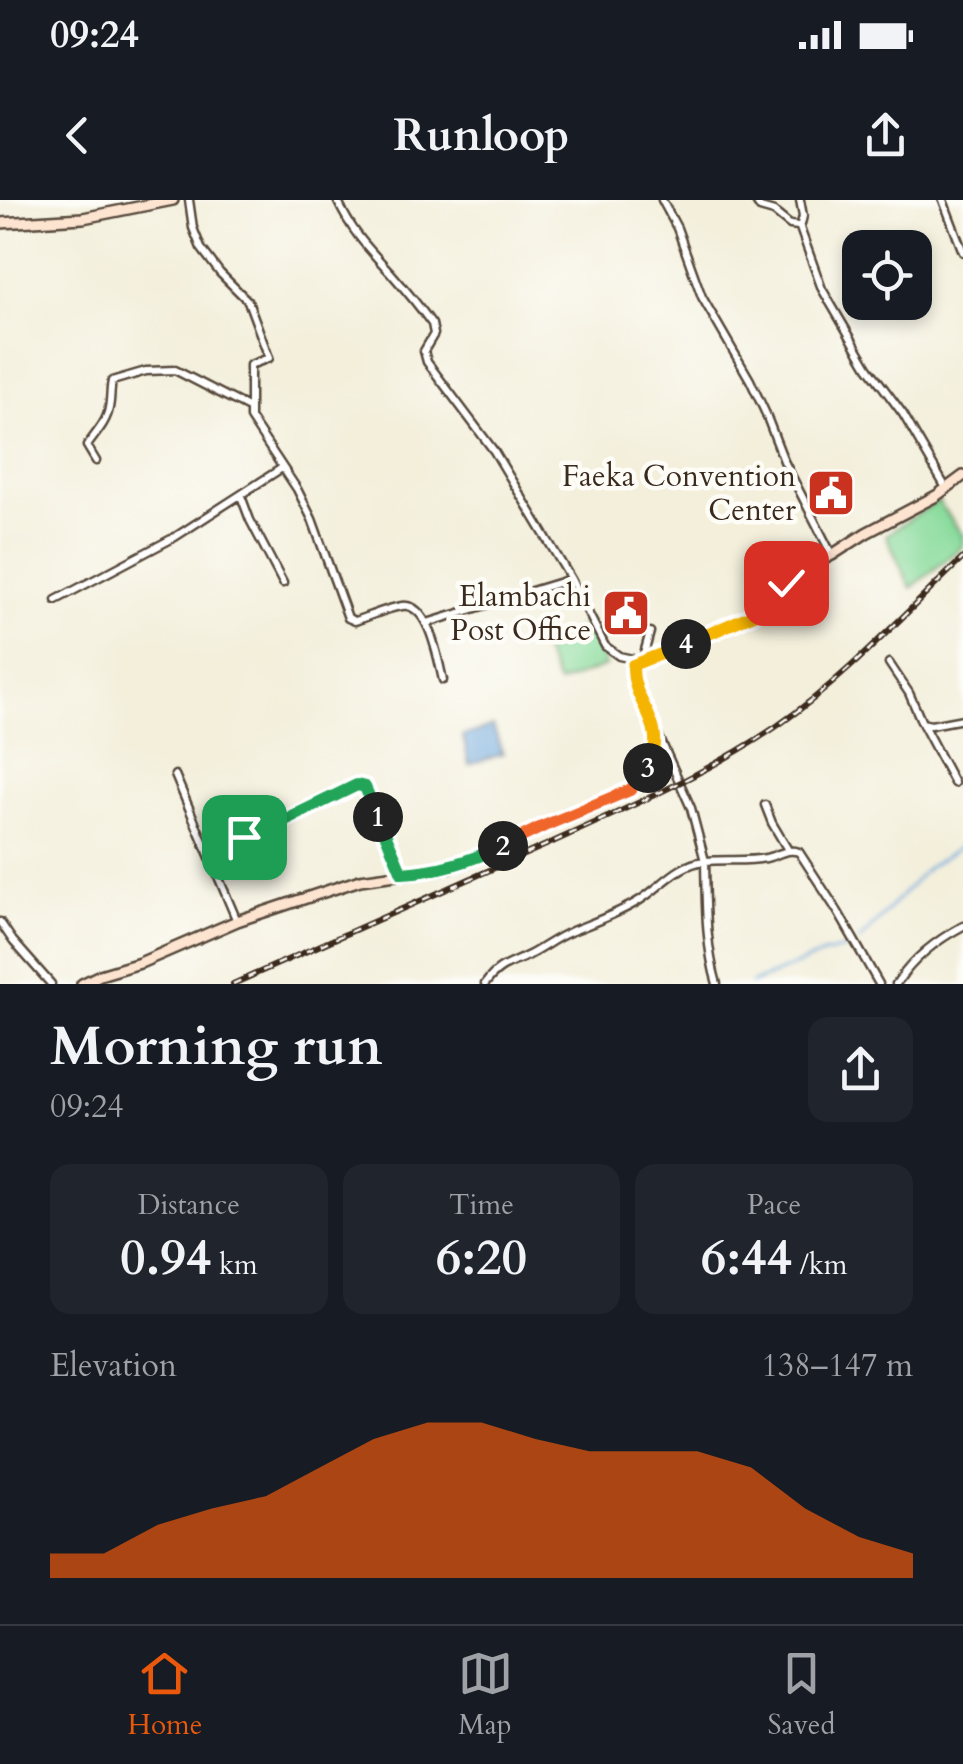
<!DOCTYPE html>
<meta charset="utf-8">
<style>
:root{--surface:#171b24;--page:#20242c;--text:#f1f3f6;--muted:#9ea1a6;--line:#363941;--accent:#ea580c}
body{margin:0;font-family:Cardo,serif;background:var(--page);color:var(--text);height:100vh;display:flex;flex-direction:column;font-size:38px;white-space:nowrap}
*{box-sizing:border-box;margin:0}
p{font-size:32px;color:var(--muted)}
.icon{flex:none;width:55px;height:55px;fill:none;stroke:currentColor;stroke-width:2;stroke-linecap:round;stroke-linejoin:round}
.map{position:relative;height:784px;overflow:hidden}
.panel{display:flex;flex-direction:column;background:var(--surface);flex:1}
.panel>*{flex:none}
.fabs{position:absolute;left:842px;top:30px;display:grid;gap:20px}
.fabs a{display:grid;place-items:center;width:90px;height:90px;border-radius:20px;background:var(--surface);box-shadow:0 5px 15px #0003;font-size:50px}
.pin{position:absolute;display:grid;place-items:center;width:85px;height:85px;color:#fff;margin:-42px;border-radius:20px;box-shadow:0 5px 15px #0006}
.km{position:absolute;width:50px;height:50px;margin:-25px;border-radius:50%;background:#222;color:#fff;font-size:28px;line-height:50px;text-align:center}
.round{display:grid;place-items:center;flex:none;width:105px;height:105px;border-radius:20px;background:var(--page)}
.headline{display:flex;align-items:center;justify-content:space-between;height:170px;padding:0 50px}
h1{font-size:55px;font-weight:800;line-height:75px}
.stats{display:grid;grid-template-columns:repeat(3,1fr);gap:15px;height:170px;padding:10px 50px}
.stats div{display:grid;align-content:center;border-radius:20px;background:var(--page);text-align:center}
.stats b{font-size:50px;font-weight:800}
.stats small{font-size:28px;font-weight:400}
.stats p{font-size:28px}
.chart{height:280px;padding:20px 50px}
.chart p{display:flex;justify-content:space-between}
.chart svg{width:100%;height:180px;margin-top:10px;fill:var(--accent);opacity:.7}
.status{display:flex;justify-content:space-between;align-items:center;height:70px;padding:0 50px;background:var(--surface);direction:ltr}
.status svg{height:28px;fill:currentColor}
header{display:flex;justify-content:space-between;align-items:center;height:130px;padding:0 50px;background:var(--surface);font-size:45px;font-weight:800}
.dock{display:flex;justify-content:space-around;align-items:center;height:140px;border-top:2px solid var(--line);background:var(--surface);font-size:28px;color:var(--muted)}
.dock a{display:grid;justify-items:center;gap:5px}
.dock .selected{color:var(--accent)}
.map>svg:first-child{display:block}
.green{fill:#89db9c;stroke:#62825d;stroke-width:2.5}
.water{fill:#6aa6db;stroke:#52687c;stroke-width:2.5}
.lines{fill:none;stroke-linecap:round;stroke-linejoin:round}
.stream{stroke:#6aa6db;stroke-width:2.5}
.minor-casing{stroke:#57483a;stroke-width:11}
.secondary-casing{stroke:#57483a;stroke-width:14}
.minor{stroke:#fff;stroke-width:6}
.secondary{stroke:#fde4d1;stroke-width:9}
.rail-casing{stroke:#3b2a1e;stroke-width:6}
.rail{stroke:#fdfcf7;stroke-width:2.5;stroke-dasharray:8;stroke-linecap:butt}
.split-1-casing{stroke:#fff;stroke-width:20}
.split-2-casing{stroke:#fff;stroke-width:20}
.split-3-casing{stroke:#fff;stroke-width:20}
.split-4-casing{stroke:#fff;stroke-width:20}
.split-5-casing{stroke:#fff;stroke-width:20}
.split-1{stroke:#22a559;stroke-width:12}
.split-2{stroke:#22a559;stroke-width:12}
.split-3{stroke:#f0652b;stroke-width:12}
.split-4{stroke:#f5b400;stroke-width:12}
.split-5{stroke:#f5b400;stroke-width:12}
.labels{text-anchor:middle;stroke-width:9;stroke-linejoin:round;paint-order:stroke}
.poi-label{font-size:30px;fill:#3b2a1e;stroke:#fdfcf7;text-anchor:end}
</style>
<div class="status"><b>09:24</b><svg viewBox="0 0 49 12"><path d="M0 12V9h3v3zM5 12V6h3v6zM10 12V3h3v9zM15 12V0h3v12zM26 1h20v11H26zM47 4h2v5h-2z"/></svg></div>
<header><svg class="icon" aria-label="back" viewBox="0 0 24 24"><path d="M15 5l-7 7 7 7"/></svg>Runloop<svg class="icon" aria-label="share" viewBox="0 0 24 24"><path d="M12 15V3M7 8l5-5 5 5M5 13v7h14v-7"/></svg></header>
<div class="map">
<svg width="963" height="784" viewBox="0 0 963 784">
<rect width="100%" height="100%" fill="#fdfcf7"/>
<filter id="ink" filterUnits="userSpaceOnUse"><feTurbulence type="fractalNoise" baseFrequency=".01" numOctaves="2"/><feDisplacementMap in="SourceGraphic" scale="20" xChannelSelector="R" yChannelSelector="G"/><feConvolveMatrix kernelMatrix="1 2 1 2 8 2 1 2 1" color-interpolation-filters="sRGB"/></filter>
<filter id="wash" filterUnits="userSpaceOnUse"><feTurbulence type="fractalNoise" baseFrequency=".0048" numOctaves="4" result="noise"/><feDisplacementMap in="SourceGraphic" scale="40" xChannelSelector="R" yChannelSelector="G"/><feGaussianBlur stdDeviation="2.25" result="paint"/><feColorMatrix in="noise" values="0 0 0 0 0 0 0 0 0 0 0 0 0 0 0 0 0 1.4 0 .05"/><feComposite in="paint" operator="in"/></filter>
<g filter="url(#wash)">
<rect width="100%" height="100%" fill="#f3efdb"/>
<!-- green -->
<path class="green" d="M 938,301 L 963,336 L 963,346 L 911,388 L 886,335 Z
M 589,424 L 605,466 L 558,484 L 540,445 Z"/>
<!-- water -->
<path class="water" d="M 493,526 L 503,554 L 469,565 L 463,536 Z"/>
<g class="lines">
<!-- stream -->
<path class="stream" d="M 859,741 L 927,668 L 963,645
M 750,784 L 823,754 L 852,747"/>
</g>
</g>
<g filter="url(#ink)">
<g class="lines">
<!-- minor casing -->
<g class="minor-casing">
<path id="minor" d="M 189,0 L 193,28 L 201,48 L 220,73 L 248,101 L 268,155 L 269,158 L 250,165 L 250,218 L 297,289 L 312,319 L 348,418 L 355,421 C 370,416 387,408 402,406 C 429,402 438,460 443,480
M 337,0 C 352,32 367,47 390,72 C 405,89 419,106 432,124 L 434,134 L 424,151 L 427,162 L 494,251 L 571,379 L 605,446 L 619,456 L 642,461 L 650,432
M 662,0 L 677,28 L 702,97 L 750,180 L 765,212 L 784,261 L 832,355
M 755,0 L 760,8 L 774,12 L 790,25 L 798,26 L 800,28
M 800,0 L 803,16 L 800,28 L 822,89 L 868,167 L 903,214 L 946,288
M 943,0 L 963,52
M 96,261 L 87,246 C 95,234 107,222 109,208 C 111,199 110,190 112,181 L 146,171 L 175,170 L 249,208
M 241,296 L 250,320 L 283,383
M 56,400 L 175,337 L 282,268
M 427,423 L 571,379
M 889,463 L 909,493 L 922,523 L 931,525 L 963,519
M 922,523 L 954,583
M 657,532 L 691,608 L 705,661 C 726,659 746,662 766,658 C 779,655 787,648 799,652 L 838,712 L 879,784
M 175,575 L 237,721
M 765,605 L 772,623 L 788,650
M 206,649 L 252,636 L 361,584 L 367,591 L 403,673
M 0,722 L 13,741 L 51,784
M 485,784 C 499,765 509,765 529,755 C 543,748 555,738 570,732 C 594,722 618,714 640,700 C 662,686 678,664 705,661 C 706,703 705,743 717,784
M 896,784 C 914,758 935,741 963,726"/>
</g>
<!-- secondary casing -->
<g class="secondary-casing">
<path id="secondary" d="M 0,23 L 83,18 L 173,0
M 82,784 L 100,775 L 140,763 L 237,721 L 360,680 L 447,668 L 470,661 L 544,626 L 630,590 L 650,564 L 656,531 L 634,480 L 633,465 L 772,406 L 793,375 L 832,355 L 866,333 L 936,296 L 963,276"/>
</g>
<!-- minor -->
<use href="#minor" class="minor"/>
<!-- secondary -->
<use href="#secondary" class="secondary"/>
<!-- rail casing -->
<g class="rail-casing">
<path id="rail" d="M 233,784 C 337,737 442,692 546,645 C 625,609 705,575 777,526 C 845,479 903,415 963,358"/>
</g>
<!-- rail -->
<use href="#rail" class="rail"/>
</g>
</g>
<g class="lines" filter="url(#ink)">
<!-- split-1 casing -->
<g class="split-1-casing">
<path id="split-1" d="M 244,637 L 252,636 L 357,585 L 365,587 L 378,617"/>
</g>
<!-- split-2 casing -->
<g class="split-2-casing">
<path id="split-2" d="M 378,617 L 402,673 C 439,671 470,661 503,646"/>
</g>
<!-- split-3 casing -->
<g class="split-3-casing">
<path id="split-3" d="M 503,646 L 544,626 L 630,590 L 648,568"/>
</g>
<!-- split-4 casing -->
<g class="split-4-casing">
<path id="split-4" d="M 648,568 C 671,521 631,507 633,465 L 686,444"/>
</g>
<!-- split-5 casing -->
<g class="split-5-casing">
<path id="split-5" d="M 686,444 L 772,406 L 786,383"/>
</g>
<!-- split-1 -->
<use href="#split-1" class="split-1"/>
<!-- split-2 -->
<use href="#split-2" class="split-2"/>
<!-- split-3 -->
<use href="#split-3" class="split-3"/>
<!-- split-4 -->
<use href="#split-4" class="split-4"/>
<!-- split-5 -->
<use href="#split-5" class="split-5"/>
</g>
<!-- icons -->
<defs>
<g id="civic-square" transform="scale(2.5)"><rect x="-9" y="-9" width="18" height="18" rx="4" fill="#c8321e" stroke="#fdfcf7"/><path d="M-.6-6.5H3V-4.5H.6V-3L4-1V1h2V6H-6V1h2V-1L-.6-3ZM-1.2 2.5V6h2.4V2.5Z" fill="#fff"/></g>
</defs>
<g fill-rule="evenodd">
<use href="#civic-square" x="831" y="293"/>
<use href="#civic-square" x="626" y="413"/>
</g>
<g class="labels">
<!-- poi labels -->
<g class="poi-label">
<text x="796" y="286">Faeka Convention<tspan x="796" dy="34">Center</tspan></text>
<text x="591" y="406">Elambachi<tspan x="591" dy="34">Post Office</tspan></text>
</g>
</g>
</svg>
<div class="fabs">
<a><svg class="icon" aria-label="locate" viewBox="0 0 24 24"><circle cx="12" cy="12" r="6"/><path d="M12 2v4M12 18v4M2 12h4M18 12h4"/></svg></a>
</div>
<div class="pin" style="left:244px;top:637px;background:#1e9e55"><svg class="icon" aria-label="arrive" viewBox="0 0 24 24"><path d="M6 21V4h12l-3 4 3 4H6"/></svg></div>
<div class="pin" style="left:786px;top:383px;background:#d93025"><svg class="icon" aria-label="check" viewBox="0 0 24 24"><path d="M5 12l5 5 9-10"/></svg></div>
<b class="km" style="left:378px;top:617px">1</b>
<b class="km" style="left:503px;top:646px">2</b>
<b class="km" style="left:648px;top:568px">3</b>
<b class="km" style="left:686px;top:444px">4</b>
</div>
<section class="panel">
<div class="headline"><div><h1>Morning run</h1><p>09:24</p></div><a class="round"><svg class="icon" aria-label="share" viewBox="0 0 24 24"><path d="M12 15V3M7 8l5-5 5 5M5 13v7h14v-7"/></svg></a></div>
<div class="stats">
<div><p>Distance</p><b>0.94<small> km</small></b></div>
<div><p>Time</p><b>6:20</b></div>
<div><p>Pace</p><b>6:44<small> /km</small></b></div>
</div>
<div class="chart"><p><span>Elevation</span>138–147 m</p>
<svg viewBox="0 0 160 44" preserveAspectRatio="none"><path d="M0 44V38L10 38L20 31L30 27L40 24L50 17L60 10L70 6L80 6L90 10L100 13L110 13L120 13L130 17L140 27L150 34L160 38V44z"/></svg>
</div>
</section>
<nav class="dock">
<a class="selected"><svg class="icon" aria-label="home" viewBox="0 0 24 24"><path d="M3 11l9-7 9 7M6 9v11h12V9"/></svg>Home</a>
<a><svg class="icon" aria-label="map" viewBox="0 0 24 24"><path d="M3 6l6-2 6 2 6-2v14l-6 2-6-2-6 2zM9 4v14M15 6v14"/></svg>Map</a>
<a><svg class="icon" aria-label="saved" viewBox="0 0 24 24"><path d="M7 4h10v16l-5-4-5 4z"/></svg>Saved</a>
</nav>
